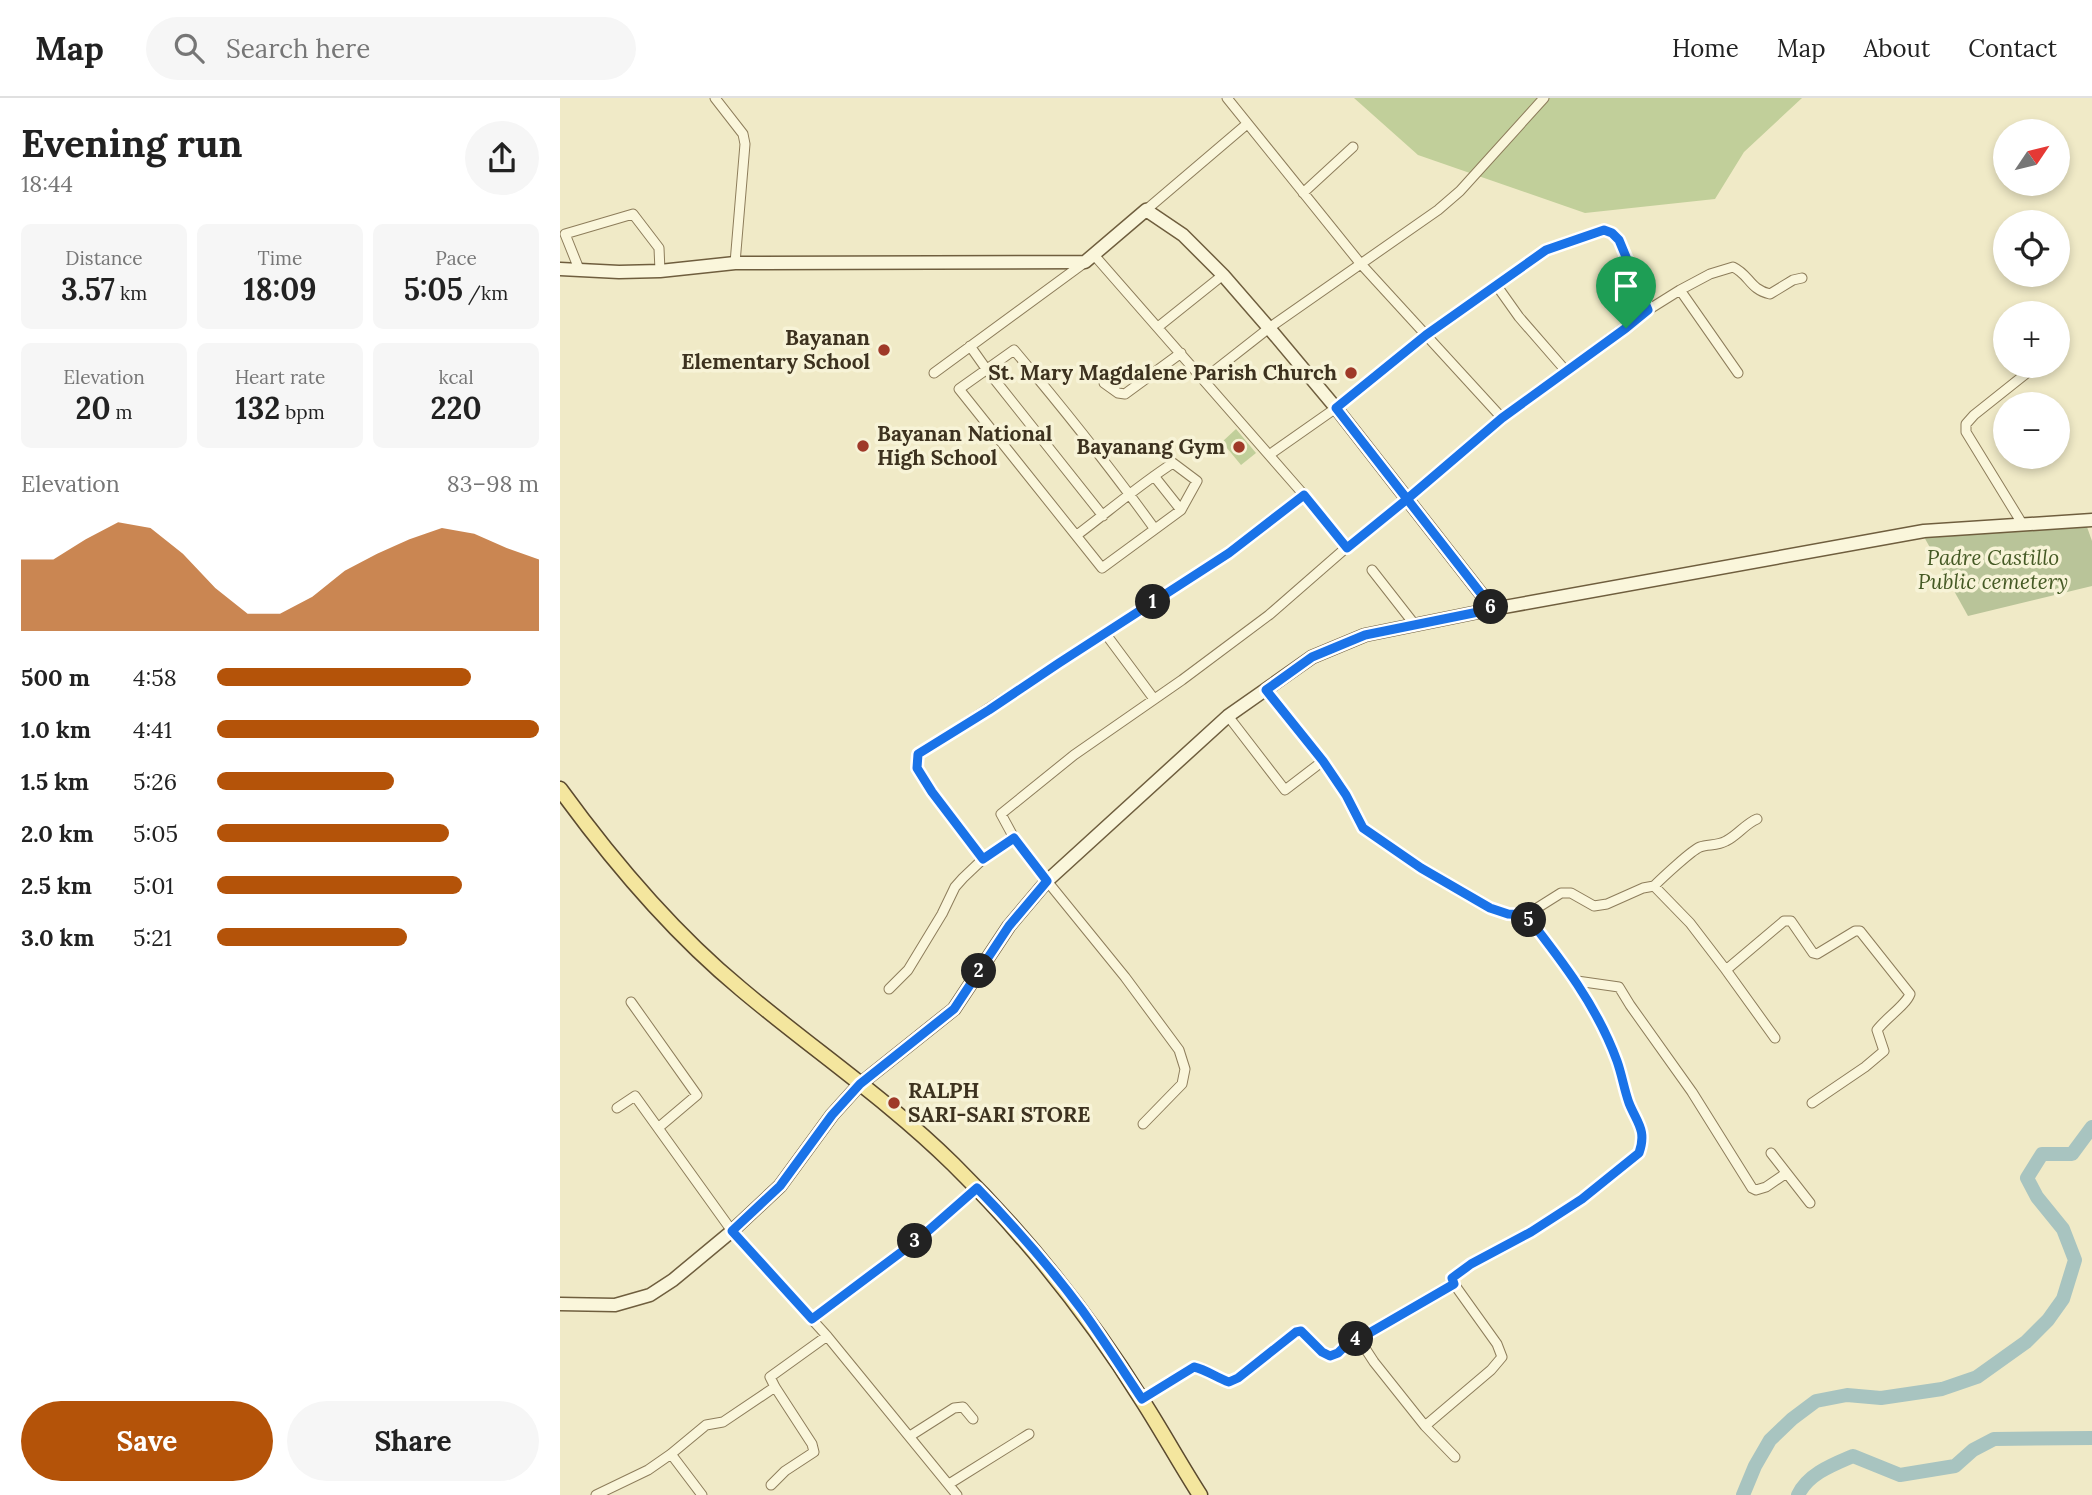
<!DOCTYPE html>
<meta charset="utf-8">
<style>
:root{--surface:#fff;--page:#f6f6f6;--text:#222;--muted:#767676;--line:#e0e0e0;--accent:#b45309}
body{margin:0;font-family:Lora,serif;background:var(--page);color:var(--text);height:100vh;display:flex;flex-direction:column;font-size:26px;white-space:nowrap}
*{box-sizing:border-box;margin:0}
p{font-size:23px;color:var(--muted)}
.icon{flex:none;width:38px;height:38px;fill:none;stroke:currentColor;stroke-width:2;stroke-linecap:round;stroke-linejoin:round}
.map{position:relative;flex:1;overflow:hidden}
.panel{display:flex;flex-direction:column;background:var(--surface);width:560px}
.panel>*{flex:none}
.needle{width:46px;rotate:55deg}
.tools{position:absolute;left:1433px;top:21px;display:grid;gap:14px}
.tools a{display:grid;place-items:center;width:77px;height:77px;border-radius:50%;background:var(--surface);box-shadow:0 4px 10px #0003;font-size:35px}
.pin{position:absolute;display:grid;place-items:center;width:60px;height:60px;color:#fff;margin:-72px -30px;border-radius:50% 50% 50% 0;rotate:-45deg;box-shadow:0 0 7px #0007}
.pin .icon{rotate:45deg}
.km{position:absolute;width:35px;height:35px;margin:-18px;border-radius:50%;background:#222;color:#fff;font-size:19px;line-height:35px;text-align:center}
.round{display:grid;place-items:center;flex:none;width:74px;height:74px;border-radius:37px;background:var(--page)}
.head{display:flex;align-items:center;justify-content:space-between;height:119px;padding:0 21px}
h1{font-size:38px;font-weight:700;line-height:52px}
.metrics{display:grid;grid-template-columns:repeat(3,1fr);gap:10px;height:119px;padding:7px 21px}
.metrics div{display:grid;align-content:center;border-radius:10px;background:var(--page);text-align:center}
.metrics b{font-size:30px;font-weight:700}
.metrics small{font-size:19px;font-weight:400}
.metrics p{font-size:19px}
.chart{height:196px;padding:14px 21px}
.chart p{display:flex;justify-content:space-between}
.chart svg{width:100%;height:126px;margin-top:7px;fill:var(--accent);opacity:.7}
.action{display:flex;gap:14px;margin-top:auto;padding:14px 21px}
.action a{flex:1;height:80px;border-radius:42px;background:var(--accent);color:#fff;font-size:28px;font-weight:700;line-height:80px;text-align:center}
.action a+a{background:var(--page);color:var(--text)}
ul{padding:0 21px;list-style:none;font-size:23px}
li{display:grid;grid-template-columns:112px 84px 1fr;align-items:center;height:52px}
li i{height:18px;border-radius:9px;background:var(--accent)}
header{display:flex;align-items:center;gap:42px;box-sizing:border-box;height:98px;padding:0 35px;background:var(--surface);border-bottom:2px solid var(--line)}
header strong{font-size:33px}
nav{display:flex;gap:38px;margin-inline-start:auto;font-size:24px}
.search{width:490px;height:63px;background:var(--page);display:flex;align-items:center;gap:18px;box-sizing:border-box;padding:0 24px;border-radius:38px;color:var(--muted);font-size:26px}
main{display:flex;flex:1;min-height:0}
.map>svg:first-child{display:block}
.green{fill:#c1cf9a}
.cemetery{fill:#b9c499}
.lines{fill:none;stroke-linecap:round;stroke-linejoin:round}
.river{stroke:#a8c4c0;stroke-width:14}
.street-casing{stroke:#8d7d5b;stroke-width:11}
.secondary-casing{stroke:#6f5e3e;stroke-width:15}
.primary-casing{stroke:#5b4a2f;stroke-width:17}
.street{stroke:#faf6db;stroke-width:9}
.secondary{stroke:#faf6db;stroke-width:12}
.primary{stroke:#f4e69e;stroke-width:14}
.route-casing{stroke:#fff;stroke-width:14}
.route{stroke:#1a73e8;stroke-width:9}
.poi-dot{fill:#9f3928;stroke:#f7f3d7;stroke-width:2.5}
.labels{text-anchor:middle;stroke-width:7;stroke-linejoin:round;paint-order:stroke}
.poi-label{font-size:21px;font-weight:bold;fill:#3d321f;stroke:#f7f3d7;text-anchor:end}
.park-label{font-size:21px;font-style:italic;fill:#455a25;stroke:#f7f3d7}
</style>
<header>
<strong>Map</strong>
<div class="search"><svg class="icon" aria-label="search" viewBox="0 0 24 24"><circle cx="10" cy="10" r="6"/><path d="M15 15l6 6"/></svg>Search here</div>
<nav><a>Home</a><a>Map</a><a>About</a><a>Contact</a></nav>
</header>
<main>
<section class="panel">
<div class="head"><div><h1>Evening run</h1><p>18:44</p></div><a class="round"><svg class="icon" aria-label="share" viewBox="0 0 24 24"><path d="M12 15V3M7 8l5-5 5 5M5 13v7h14v-7"/></svg></a></div>
<div class="metrics">
<div><p>Distance</p><b>3.57<small> km</small></b></div>
<div><p>Time</p><b>18:09</b></div>
<div><p>Pace</p><b>5:05<small> /km</small></b></div>
</div>
<div class="metrics">
<div><p>Elevation</p><b>20<small> m</small></b></div>
<div><p>Heart rate</p><b>132<small> bpm</small></b></div>
<div><p>kcal</p><b>220</b></div>
</div>
<div class="chart"><p><span>Elevation</span>83–98 m</p>
<svg viewBox="0 0 160 44" preserveAspectRatio="none"><path d="M0 44V19L10 19L20 12L30 6L40 8L50 17L60 29L70 38L80 38L90 32L100 23L110 17L120 12L130 8L140 10L150 15L160 19V44z"/></svg>
</div>
<ul>
<li><b>500 m</b>4:58<i style="width:79%"></i></li>
<li><b>1.0 km</b>4:41<i style="width:100%"></i></li>
<li><b>1.5 km</b>5:26<i style="width:55%"></i></li>
<li><b>2.0 km</b>5:05<i style="width:72%"></i></li>
<li><b>2.5 km</b>5:01<i style="width:76%"></i></li>
<li><b>3.0 km</b>5:21<i style="width:59%"></i></li>
</ul>
<div class="action"><a>Save</a><a>Share</a></div>
</section>
<div class="map">
<svg width="1532" height="1397" viewBox="0 0 1532 1397">
<rect width="100%" height="100%" fill="#f0eac7"/>
<!-- green -->
<path class="green" d="M 794,0 L 1242,0 L 1184,54 L 1155,101 L 1025,115 L 858,57 Z
M 676,331 L 696,355 L 681,367 L 662,344 Z"/>
<!-- cemetery -->
<path class="cemetery" d="M 1527,429 L 1532,443 L 1532,488 L 1408,518 L 1363,437 Z"/>
<g class="lines">
<!-- river -->
<path class="river" d="M 1183,1397 L 1195,1368 L 1210,1342 L 1232,1321 L 1256,1303 L 1287,1297 L 1321,1300 L 1382,1291 L 1417,1279 L 1466,1244 L 1488,1222 L 1503,1201 L 1515,1162 L 1503,1131 L 1477,1099 L 1467,1080 L 1482,1056 L 1512,1056 L 1532,1029
M 1238,1397 C 1248,1376 1272,1367 1293,1358 L 1340,1377 L 1395,1368 L 1413,1352 L 1434,1341 L 1532,1340"/>
<!-- street casing -->
<g class="street-casing">
<path id="street" d="M 155,0 L 183,36 L 185,46 L 175,165
M 667,0 L 800,165 L 942,320
M 743,95 L 793,49
M 586,112 L 687,26
M 534,157 L 744,397 L 787,449
M 19,171 L 5,136 L 73,116 L 99,150 L 100,173
M 937,188 L 959,219 L 1006,273
M 1120,192 L 1178,275
M 598,229 L 663,177
M 410,248 L 427,272 L 543,418
M 374,275 L 524,165
M 644,281 L 709,230 L 878,112 L 900,93 L 984,0
M 544,285 L 558,295 L 565,296 L 621,255
M 709,357 L 776,310 L 865,237 L 986,152 L 1044,132 L 1052,135 L 1059,142 L 1088,212
M 594,378 L 621,412
M 1463,427 L 1406,334 L 1406,326 L 1414,317 L 1473,270
M 517,437 C 549,413 579,387 613,365 L 637,383 L 621,412 L 542,470 L 399,291 L 454,252 C 503,310 550,369 594,430
M 812,472 L 855,527
M 545,535 L 594,601
M 706,591 L 763,663 L 786,697 L 803,730 L 861,770 L 930,810 L 949,816 L 966,817 L 1001,795 L 1011,795 L 1034,808 L 1047,806 L 1083,790 L 1094,788 L 1130,825 L 1166,872 L 1224,823 L 1231,823 L 1253,855 L 1257,856 L 1295,833 L 1300,833 L 1350,896 C 1346,907 1326,920 1317,932 L 1324,953 L 1305,969 L 1252,1005
M 668,618 L 725,692 L 763,663
M 454,740 L 487,783 L 565,879 L 619,952 L 625,971 L 622,986 L 583,1026
M 423,761 L 372,694 L 357,670 L 358,656 L 669,455 L 744,397
M 1094,788 C 1102,780 1132,752 1140,749 C 1148,746 1157,748 1166,743 C 1178,737 1185,726 1197,721
M 1166,872 L 1215,940
M 1017,883 L 1059,889 L 1070,907 L 1132,994 L 1192,1090 L 1196,1092 L 1206,1089 L 1225,1076
M 329,891 L 348,872 L 382,816 L 395,789 L 403,780 L 423,761 L 454,740 L 441,716 L 514,657 L 622,582 L 709,517 L 787,449 L 846,402 L 942,320 L 1088,212 L 1120,192 L 1150,176 L 1173,169 C 1190,177 1189,191 1210,196 L 1233,182 L 1242,180
M 71,904 L 137,997 L 98,1030
M 57,1010 L 75,998 L 172,1133 L 267,1238 L 397,1397
M 1211,1055 L 1250,1105
M 252,1221 L 360,1140 L 417,1090
M 799,1241 L 894,1186
M 582,1301 L 634,1269 L 669,1284 L 678,1280 L 731,1237 L 741,1233 L 762,1254 L 770,1258 L 778,1255 L 792,1241 L 799,1241 L 814,1264 L 865,1328
M 350,1338 L 394,1310 L 403,1309 L 413,1321
M 111,1356 L 142,1397
M 895,1359 L 865,1328 L 931,1272 L 942,1259 L 937,1246 L 894,1186 L 892,1180 L 911,1165 L 971,1134 L 1022,1101 L 1079,1055 C 1087,1032 1077,1025 1069,1005 C 1064,991 1062,977 1057,963 C 1037,908 1002,863 966,817
M 389,1386 L 469,1336
M 211,1387 L 225,1373 L 254,1354 L 252,1346 L 215,1289 L 210,1279 L 267,1238
M 36,1397 L 88,1372 L 111,1356 L 146,1327 L 163,1324 L 215,1289"/>
</g>
<!-- secondary casing -->
<g class="secondary-casing">
<path id="secondary" d="M 0,171 L 59,174 L 100,173 L 175,165 L 525,164 L 586,112 L 623,137 L 663,177 L 709,230 L 776,310 L 933,511
M 0,1206 L 55,1207 L 90,1197 L 113,1182 L 172,1133 L 220,1088 L 272,1017 L 300,986 L 394,911 L 449,828 L 487,783 L 668,618 L 752,559 L 805,537 L 933,511 L 1364,433 L 1532,422"/>
</g>
<!-- primary casing -->
<g class="primary-casing">
<path id="primary" d="M 0,691 C 53,764 111,833 181,891 C 251,950 328,1002 393,1066 C 467,1139 527,1214 582,1302 C 602,1333 620,1366 640,1397"/>
</g>
<!-- street -->
<use href="#street" class="street"/>
<!-- secondary -->
<use href="#secondary" class="secondary"/>
<!-- primary -->
<use href="#primary" class="primary"/>
</g>
<g class="lines">
<!-- route casing -->
<g class="route-casing">
<path id="route" d="M 1066,230 L 942,320 L 846,402 L 787,450 L 744,397 L 669,455 L 499,565 L 429,612 L 358,656 L 357,670 L 372,694 L 423,761 L 454,740 L 487,783 L 449,828 L 394,911 L 300,986 L 272,1017 L 220,1088 L 172,1133 L 252,1221 L 360,1140 L 417,1090 C 455,1129 490,1169 522,1212 C 543,1241 562,1271 582,1301 L 634,1269 C 647,1272 657,1280 669,1284 L 678,1280 L 736,1234 L 741,1233 L 762,1254 L 770,1258 L 778,1255 L 792,1241 L 799,1241 L 894,1186 L 892,1180 L 911,1166 L 971,1134 L 1022,1101 L 1079,1055 C 1087,1032 1077,1025 1069,1005 C 1064,991 1062,977 1057,963 C 1037,908 1002,863 966,817 L 948,816 L 930,810 L 861,770 L 803,730 L 786,697 L 763,663 L 706,592 L 752,559 L 805,537 L 933,511 L 776,310 L 866,237 L 986,152 L 1044,132 L 1052,135 L 1059,142 L 1088,212 L 1066,230"/>
</g>
<!-- route -->
<use href="#route" class="route"/>
</g>
<!-- markers -->
<g class="poi-dot">
<circle cx="324" cy="252" r="7"/>
<circle cx="791" cy="275" r="7"/>
<circle cx="303" cy="348" r="7"/>
<circle cx="679" cy="349" r="7"/>
<circle cx="334" cy="1005" r="7"/>
</g>
<g class="labels">
<!-- poi labels -->
<g class="poi-label">
<text x="310" y="247">Bayanan<tspan x="310" dy="24">Elementary School</tspan></text>
<text x="777" y="282">St. Mary Magdalene Parish Church</text>
<text x="317" y="343" text-anchor="start">Bayanan National<tspan x="317" dy="24">High School</tspan></text>
<text x="665" y="356">Bayanang Gym</text>
<text x="348" y="1000" text-anchor="start">RALPH<tspan x="348" dy="24">SARI-SARI STORE</tspan></text>
</g>
<!-- park labels -->
<g class="park-label">
<text x="1433" y="467">Padre Castillo<tspan x="1433" dy="24">Public cemetery</tspan></text>
</g>
</g>
</svg>
<div class="tools">
<a><svg class="needle" viewBox="-14 -14 28 28"><path d="M0-13l5 13h-10z" fill="#e53935"/><path d="M0 13l5-13h-10z" fill="#767676"/></svg></a>
<a><svg class="icon" aria-label="locate" viewBox="0 0 24 24"><circle cx="12" cy="12" r="6"/><path d="M12 2v4M12 18v4M2 12h4M18 12h4"/></svg></a>
<a>+</a>
<a>−</a>
</div>
<div class="pin" style="left:1066px;top:230px;background:#1e9e55"><svg class="icon" aria-label="arrive" viewBox="0 0 24 24"><path d="M6 21V4h12l-3 4 3 4H6"/></svg></div>
<b class="km" style="left:593px;top:504px">1</b>
<b class="km" style="left:419px;top:873px">2</b>
<b class="km" style="left:355px;top:1143px">3</b>
<b class="km" style="left:796px;top:1241px">4</b>
<b class="km" style="left:969px;top:822px">5</b>
<b class="km" style="left:931px;top:509px">6</b>
</div>
</main>
